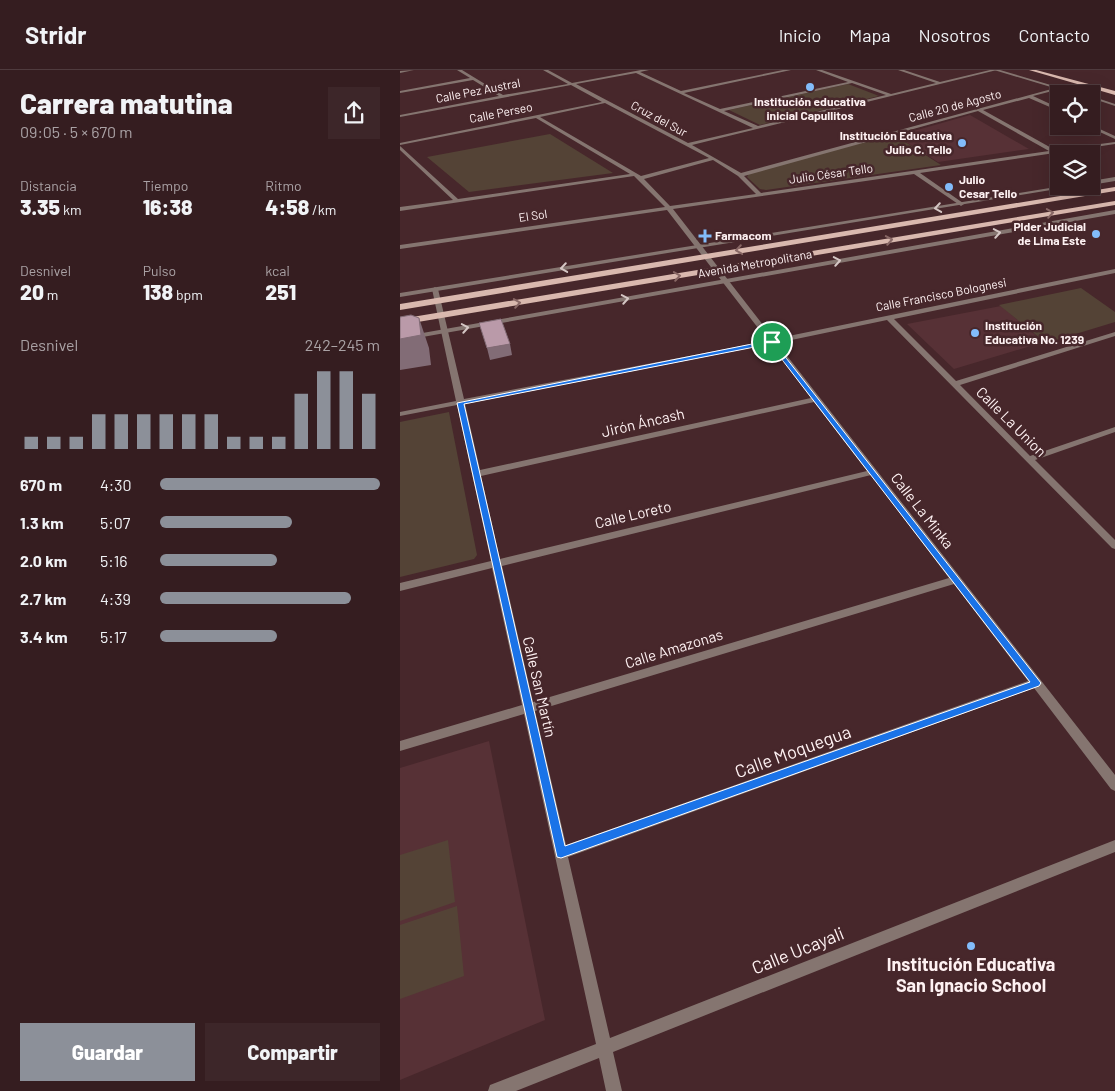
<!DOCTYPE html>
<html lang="es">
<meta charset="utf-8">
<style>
:root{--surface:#351d20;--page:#3d2629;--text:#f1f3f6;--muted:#aaa2a5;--line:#4f3b3e;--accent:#8c9099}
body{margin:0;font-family:Barlow,sans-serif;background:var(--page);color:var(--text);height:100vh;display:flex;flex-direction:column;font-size:19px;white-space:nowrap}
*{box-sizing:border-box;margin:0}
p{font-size:16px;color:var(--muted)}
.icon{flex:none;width:28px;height:28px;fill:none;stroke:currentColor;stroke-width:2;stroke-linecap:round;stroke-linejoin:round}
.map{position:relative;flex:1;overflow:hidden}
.side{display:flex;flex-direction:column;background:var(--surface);width:400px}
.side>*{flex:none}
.fabs{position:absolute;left:650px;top:15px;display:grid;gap:10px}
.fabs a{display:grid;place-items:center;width:50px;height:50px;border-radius:0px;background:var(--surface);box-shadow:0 5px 20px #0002,0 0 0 1px var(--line);font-size:25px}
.pin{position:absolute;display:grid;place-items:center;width:42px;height:42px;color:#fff;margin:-21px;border:2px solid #fff;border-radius:50%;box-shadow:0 1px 5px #0007}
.round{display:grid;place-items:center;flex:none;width:52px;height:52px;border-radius:0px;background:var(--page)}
.headline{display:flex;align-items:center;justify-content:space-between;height:85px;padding:0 20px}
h1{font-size:28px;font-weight:800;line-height:38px}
.stats{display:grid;grid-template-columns:repeat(3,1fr);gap:8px;height:85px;padding:5px 20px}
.stats div{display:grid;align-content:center}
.stats b{font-size:21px;font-weight:800}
.stats small{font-size:14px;font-weight:400}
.stats p{font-size:14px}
.chart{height:140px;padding:10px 20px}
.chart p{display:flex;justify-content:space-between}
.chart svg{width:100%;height:90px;margin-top:5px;stroke:var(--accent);stroke-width:6}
.primary-button{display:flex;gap:10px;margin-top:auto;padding:10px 20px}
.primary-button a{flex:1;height:58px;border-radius:0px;background:var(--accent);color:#fff;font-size:20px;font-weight:800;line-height:58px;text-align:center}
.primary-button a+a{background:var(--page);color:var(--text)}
ul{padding:0 20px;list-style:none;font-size:16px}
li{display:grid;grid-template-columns:80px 60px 1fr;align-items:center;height:38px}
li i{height:12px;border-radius:6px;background:var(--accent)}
header{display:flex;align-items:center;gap:30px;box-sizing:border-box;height:70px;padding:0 25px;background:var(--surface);border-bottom:1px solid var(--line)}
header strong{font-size:24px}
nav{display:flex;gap:28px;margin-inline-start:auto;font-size:18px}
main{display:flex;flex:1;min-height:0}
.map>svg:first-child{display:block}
.built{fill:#573136}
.green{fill:#544336}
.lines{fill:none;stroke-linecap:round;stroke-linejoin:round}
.minor{fill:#857570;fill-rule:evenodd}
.tertiary{fill:#857570;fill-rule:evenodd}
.primary{fill:#d9b8ae;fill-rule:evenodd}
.shaded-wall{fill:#826c76}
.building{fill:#ba9aa9;stroke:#826c76}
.oneway{stroke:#d4c6c4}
.oneway2{stroke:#896866}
.route{fill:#1a73e8;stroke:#fff;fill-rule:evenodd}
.poi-dot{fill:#82bcfa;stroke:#47272b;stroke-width:2}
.labels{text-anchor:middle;stroke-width:5;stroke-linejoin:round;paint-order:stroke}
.far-street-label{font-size:12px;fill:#fef1f2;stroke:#47272b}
.far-poi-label{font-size:12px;font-weight:bold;fill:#fef1f2;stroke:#47272b;text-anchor:start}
.street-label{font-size:15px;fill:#fef1f2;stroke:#47272b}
.near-street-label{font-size:18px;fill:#fef1f2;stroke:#47272b}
.near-poi-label{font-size:18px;font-weight:bold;fill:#fef1f2;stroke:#47272b}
</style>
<header>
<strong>Stridr</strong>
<nav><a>Inicio</a><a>Mapa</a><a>Nosotros</a><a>Contacto</a></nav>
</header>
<main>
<section class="side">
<div class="headline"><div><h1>Carrera matutina</h1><p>09:05 · 5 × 670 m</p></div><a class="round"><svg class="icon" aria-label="share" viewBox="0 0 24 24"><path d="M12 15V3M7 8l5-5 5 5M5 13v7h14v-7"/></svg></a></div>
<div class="stats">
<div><p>Distancia</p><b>3.35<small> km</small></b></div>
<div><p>Tiempo</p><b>16:38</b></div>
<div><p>Ritmo</p><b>4:58<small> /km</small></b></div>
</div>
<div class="stats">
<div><p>Desnivel</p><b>20<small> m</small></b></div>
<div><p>Pulso</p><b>138<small> bpm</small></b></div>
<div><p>kcal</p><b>251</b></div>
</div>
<div class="chart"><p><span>Desnivel</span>242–245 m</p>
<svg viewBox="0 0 160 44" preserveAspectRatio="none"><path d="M5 44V38M15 44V38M25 44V38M35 44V27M45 44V27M55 44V27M65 44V27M75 44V27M85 44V27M95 44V38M105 44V38M115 44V38M125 44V17M135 44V6M145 44V6M155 44V17"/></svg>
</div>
<ul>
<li><b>670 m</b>4:30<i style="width:100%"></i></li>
<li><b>1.3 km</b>5:07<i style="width:60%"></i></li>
<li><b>2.0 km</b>5:16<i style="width:53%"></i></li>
<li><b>2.7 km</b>4:39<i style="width:87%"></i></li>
<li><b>3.4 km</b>5:17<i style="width:53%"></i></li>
</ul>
<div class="primary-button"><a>Guardar</a><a>Compartir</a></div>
</section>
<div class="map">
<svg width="715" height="1021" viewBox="0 0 715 1021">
<rect width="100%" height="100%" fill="#47272b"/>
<!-- built -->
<path class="built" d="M 570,45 L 629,79 L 538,92 L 496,66 Z
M 601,236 L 644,272 L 554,299 L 507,254 Z
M 89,671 L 145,950 L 0,1010 L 0,698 Z"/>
<!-- green -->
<path class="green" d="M 448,14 L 479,26 L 360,55 L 329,40 Z
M 150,64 L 213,103 L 69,122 L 27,87 Z
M 491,65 L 496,66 L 541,95 L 366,120 L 360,119 L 347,107 L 349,103 Z
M 681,218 L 715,242 L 715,252 L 646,273 L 599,235 Z
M 49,342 L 77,485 L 74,489 L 0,507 L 0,352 Z
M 48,770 L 55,832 L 0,851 L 0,785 Z
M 57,836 L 64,906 L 0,929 L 0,855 Z"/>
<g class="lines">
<!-- minor -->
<path class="minor" d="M 14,0 L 0,3 L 0,1 Z
M 57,0 L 62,0 L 103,25 L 168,14 L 143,0 L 148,0 L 172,13 L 241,0 L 249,0 L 240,2 L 281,21 L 383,0 L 391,0 L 284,23 L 320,39 L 448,12 L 416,0 L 422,0 L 491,24 L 536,13 L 498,0 L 504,0 L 540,12 L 590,0 L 597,0 L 292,75 L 341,103 L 659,17 L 660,19 L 633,26 L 659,38 L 659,41 L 629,28 L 583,40 L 655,80 L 715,72 L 715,74 L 520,103 L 563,133 L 564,134 L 561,136 L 514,104 L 273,139 L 374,269 L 715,199 L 715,203 L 494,249 L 556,311 L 715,262 L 715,266 L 560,315 L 630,386 L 715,357 L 715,362 L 635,390 L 715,470 L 715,479 L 712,478 L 487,250 L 377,273 L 715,705 L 715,721 L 711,719 L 634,618 L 168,787 L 210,968 L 715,770 L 715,782 L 213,982 L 222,1021 L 206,1021 L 199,988 L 116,1021 L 88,1021 L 90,1015 L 196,974 L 124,644 L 0,681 L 0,671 L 122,635 L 92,498 L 0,521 L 0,513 L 91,491 L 57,335 L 0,346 L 0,342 L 56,331 L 32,219 L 35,217 L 38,219 L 64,329 L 368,271 L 267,140 L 0,179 L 0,175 L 265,137 L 234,106 L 0,141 L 0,137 L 53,130 L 0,80 L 0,76 L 58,129 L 230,104 L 136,48 L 0,75 L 0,73 L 202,32 L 171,15 L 0,47 L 0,45 L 99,26 L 73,10 L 0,23 L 0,21 L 70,8 ZM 236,3 L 353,58 L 288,73 L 176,14 ZM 452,13 L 486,25 L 358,56 L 324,41 ZM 205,33 L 309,88 L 241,106 L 140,47 ZM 578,41 L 649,81 L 361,123 L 344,106 ZM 313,90 L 338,106 L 356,124 L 270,136 L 244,109 ZM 371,274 L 411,328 L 80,400 L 65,334 ZM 414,332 L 467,401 L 100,489 L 81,406 ZM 471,405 L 549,508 L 133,632 L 102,496 ZM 554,514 L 628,611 L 166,775 L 135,641 Z
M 691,55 L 715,66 L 715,69 L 689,57 Z"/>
<!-- tertiary -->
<path class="tertiary" d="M 594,0 L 600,0 L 681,24 L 674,24 Z
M 691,26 L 715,34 L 715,36 L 691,28 Z
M 715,107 L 715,111 L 691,115 L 691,111 Z
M 662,116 L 675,116 L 0,227 L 0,223 Z
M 715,140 L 715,144 L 0,271 L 0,267 Z"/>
<!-- primary -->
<path class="primary" d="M 629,0 L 636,0 L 715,21 L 715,25 Z
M 715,117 L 715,121 L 0,240 L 0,234 Z
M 715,131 L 715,135 L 0,255 L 0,249 Z"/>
</g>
<!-- shaded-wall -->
<path class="shaded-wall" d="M 19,248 L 29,278 L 31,295 L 0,300 L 0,269 Z
M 110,274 L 112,285 L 90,290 L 87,278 Z"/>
<!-- building -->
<path class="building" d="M 11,245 L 19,248 L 21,265 L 0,269 L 0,247 Z
M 101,249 L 110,274 L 87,278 L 79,253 Z"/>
<!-- one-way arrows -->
<defs><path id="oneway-chevron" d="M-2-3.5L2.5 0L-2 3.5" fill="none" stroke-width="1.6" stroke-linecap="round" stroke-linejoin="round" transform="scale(1.25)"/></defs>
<g class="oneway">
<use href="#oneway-chevron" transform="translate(538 138) rotate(171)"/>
<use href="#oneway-chevron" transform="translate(597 163) rotate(-10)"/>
<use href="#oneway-chevron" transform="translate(437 191) rotate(-10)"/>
<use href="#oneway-chevron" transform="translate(164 198) rotate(171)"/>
<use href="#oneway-chevron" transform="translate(225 229) rotate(-10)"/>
<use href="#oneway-chevron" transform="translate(65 258) rotate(-10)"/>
</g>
<g class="oneway2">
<use href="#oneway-chevron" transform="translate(650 143) rotate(-9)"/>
<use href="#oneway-chevron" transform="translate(489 170) rotate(-10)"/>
<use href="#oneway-chevron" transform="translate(339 180) rotate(171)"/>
<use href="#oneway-chevron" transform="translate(277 206) rotate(-9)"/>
<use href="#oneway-chevron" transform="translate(117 233) rotate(-9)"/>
</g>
<!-- route -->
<path class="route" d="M 372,270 L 641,613 L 639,616 L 161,788 L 157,787 L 57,333 ZM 370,274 L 630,612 L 165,776 L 64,334 Z"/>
<!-- markers -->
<g class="poi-dot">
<circle cx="410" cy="17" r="5"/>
<circle cx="562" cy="73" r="5"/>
<circle cx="549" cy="117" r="5"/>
<circle cx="696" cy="164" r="5"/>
<path d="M302.5 158.5h5v5h5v5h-5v5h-5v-5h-5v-5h5z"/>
<circle cx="575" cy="263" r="5"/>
<circle cx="571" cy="876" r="5"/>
</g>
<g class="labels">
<!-- far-street labels -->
<g class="far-street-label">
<text transform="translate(78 21) rotate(-11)" y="4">Calle Pez Austral</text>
<text transform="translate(555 36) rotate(-15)" y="4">Calle 20 de Agosto</text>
<text transform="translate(101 43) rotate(-11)" y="4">Calle Perseo</text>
<text transform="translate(259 49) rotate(28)" y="4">Cruz del Sur</text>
<text transform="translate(431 104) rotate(-8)" y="4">Julio César Tello</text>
<text transform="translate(133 146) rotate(-8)" y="4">El Sol</text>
<text transform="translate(355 194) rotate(-10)" y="4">Avenida Metropolitana</text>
<text transform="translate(541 225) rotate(-11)" y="4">Calle Francisco Bolognesi</text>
</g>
<!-- far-poi labels -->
<g class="far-poi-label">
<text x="410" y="36" text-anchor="middle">Institución educativa<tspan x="410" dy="14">inicial Capullitos</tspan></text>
<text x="552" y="70" text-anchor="end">Institución Educativa<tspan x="552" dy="14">Julio C. Tello</tspan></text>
<text x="559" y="114">Julio<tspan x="559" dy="14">Cesar Tello</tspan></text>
<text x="686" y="161" text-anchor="end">Plder Judicial<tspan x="686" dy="14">de Lima Este</tspan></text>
<text x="315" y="170">Farmacom</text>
<text x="585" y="260">Institución<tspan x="585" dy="14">Educativa No. 1239</tspan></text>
</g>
<!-- street labels -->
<g class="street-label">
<text transform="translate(611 352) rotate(45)" y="5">Calle La Union</text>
<text transform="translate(243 353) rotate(-13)" y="5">Jirón Áncash</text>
<text transform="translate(522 441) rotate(52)" y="5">Calle La Minka</text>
<text transform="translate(233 445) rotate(-13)" y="5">Calle Loreto</text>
<text transform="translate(274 579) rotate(-17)" y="5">Calle Amazonas</text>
<text transform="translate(139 617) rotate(77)" y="5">Calle San Martín</text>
</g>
<!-- near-street labels -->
<g class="near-street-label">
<text transform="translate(393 682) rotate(-20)" y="6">Calle Moquegua</text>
<text transform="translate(398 881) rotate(-22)" y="6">Calle Ucayali</text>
</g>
<!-- near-poi labels -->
<g class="near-poi-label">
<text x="571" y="901">Institución Educativa<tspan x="571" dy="21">San Ignacio School</tspan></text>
</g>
</g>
</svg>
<div class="fabs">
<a><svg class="icon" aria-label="locate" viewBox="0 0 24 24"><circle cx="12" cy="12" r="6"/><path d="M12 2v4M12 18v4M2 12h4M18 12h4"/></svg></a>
<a><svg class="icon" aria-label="layers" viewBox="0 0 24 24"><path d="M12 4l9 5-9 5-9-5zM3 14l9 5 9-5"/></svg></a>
</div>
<div class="pin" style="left:372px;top:272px;background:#1e9e55"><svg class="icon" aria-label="arrive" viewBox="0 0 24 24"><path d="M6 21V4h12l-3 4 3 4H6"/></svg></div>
</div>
</main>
